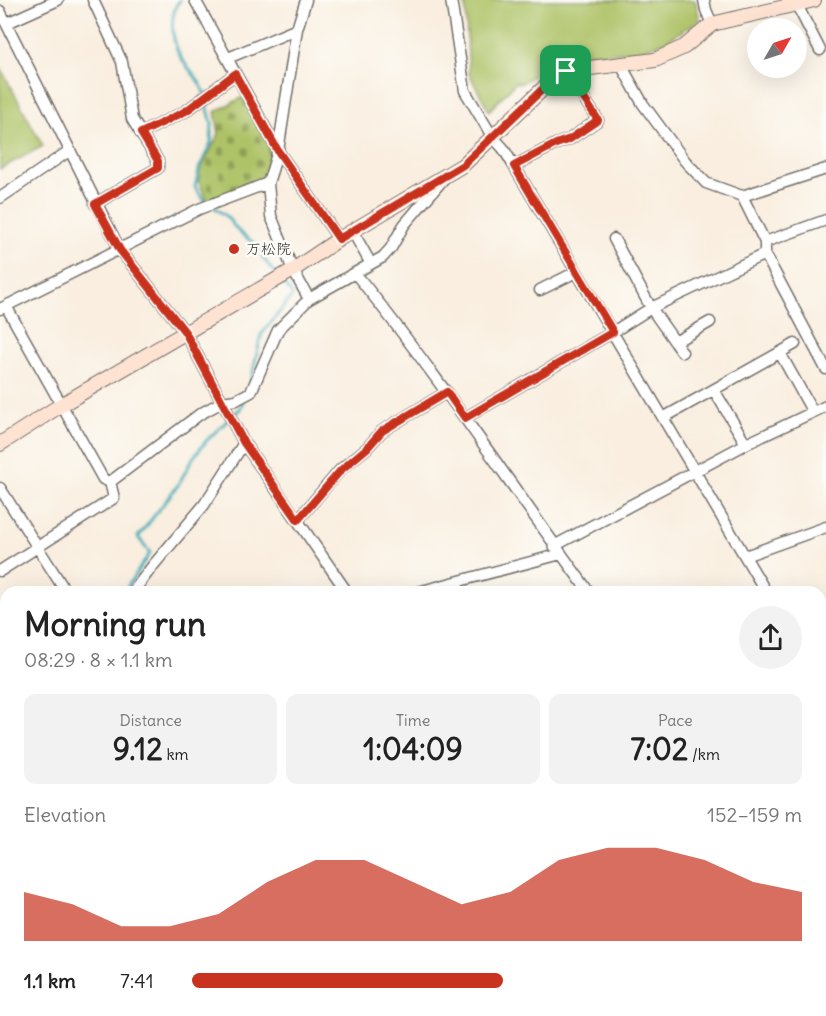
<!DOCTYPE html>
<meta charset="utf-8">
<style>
:root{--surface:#fff;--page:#f2f2f2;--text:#222;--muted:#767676;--accent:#c8321e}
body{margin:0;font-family:Delius,"Klee One",sans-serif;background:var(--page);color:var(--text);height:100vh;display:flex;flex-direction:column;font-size:22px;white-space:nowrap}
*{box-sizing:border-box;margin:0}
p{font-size:20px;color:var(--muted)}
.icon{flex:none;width:33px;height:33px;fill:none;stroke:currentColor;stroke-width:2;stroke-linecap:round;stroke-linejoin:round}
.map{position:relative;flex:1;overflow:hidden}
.drawer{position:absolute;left:0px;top:586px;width:826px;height:430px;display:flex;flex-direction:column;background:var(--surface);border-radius:18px 18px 0 0;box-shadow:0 6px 24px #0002}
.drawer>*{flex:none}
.needle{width:39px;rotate:51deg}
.fabs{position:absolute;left:747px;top:18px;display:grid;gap:12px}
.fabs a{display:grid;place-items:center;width:60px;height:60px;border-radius:50%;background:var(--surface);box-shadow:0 6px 24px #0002;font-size:30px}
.pin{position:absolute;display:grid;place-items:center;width:51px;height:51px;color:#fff;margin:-26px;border-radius:12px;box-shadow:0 3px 9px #0006}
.round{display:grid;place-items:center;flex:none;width:63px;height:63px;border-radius:32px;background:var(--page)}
.summary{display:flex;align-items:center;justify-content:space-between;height:102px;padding:0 24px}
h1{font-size:33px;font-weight:700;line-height:45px}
.stats{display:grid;grid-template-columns:repeat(3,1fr);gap:9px;height:102px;padding:6px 24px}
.stats div{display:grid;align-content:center;border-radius:12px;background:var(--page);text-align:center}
.stats b{font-size:30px;font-weight:700}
.stats small{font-size:16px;font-weight:400}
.stats p{font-size:16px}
.chart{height:168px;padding:12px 24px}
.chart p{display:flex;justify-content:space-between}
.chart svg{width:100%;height:108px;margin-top:6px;fill:var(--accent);opacity:.7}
ul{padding:0 24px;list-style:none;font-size:20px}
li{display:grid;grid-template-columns:96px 72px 1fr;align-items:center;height:45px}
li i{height:15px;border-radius:8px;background:var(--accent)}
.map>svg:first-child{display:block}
.cemetery{fill:url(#cemetery-stones);stroke:#6c7749;stroke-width:1.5}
.green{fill:#aec367;stroke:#6c7749;stroke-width:1.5}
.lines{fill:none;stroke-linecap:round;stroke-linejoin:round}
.stream{stroke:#3cabb9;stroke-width:3}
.street-casing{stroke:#736f6a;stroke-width:13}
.secondary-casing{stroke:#736f6a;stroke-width:16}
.primary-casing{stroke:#736f6a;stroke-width:17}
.street{stroke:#fff;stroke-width:10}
.secondary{stroke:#fee3d2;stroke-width:14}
.primary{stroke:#fcba8e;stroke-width:15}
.route-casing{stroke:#fff;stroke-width:12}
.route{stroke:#c8321e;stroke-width:8}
.poi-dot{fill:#c8321e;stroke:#fdfcf7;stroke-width:2}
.labels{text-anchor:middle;stroke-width:5;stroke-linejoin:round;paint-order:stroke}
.poi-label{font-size:15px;fill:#2b2b2b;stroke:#fdfcf7;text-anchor:start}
</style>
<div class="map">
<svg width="826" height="1016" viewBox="0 0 826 1016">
<defs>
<pattern id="cemetery-stones" width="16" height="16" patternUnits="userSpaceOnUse" patternTransform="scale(1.5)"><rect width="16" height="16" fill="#aec367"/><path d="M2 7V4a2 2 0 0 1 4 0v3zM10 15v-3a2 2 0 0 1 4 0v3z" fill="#8e9f55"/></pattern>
</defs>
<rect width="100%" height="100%" fill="#fdfcf7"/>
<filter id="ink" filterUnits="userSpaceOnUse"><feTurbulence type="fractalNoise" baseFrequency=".0167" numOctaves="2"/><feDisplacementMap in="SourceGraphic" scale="12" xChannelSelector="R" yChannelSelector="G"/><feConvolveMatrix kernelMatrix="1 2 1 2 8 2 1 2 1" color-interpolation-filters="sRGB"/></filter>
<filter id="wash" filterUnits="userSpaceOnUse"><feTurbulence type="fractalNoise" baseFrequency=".008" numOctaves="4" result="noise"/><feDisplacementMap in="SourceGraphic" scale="24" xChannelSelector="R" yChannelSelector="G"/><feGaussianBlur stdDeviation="1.35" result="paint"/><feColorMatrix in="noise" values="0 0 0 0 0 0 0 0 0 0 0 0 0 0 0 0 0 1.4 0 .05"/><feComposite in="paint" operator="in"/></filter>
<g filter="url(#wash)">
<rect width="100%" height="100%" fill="#f9eedf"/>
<!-- cemetery -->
<path class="cemetery" d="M 243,97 L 275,152 L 265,181 L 208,203 L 197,177 L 219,133 L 215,112 Z"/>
<!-- green -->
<path class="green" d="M 465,0 L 695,0 L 700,20 L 666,41 L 637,52 L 567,54 L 520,84 L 516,82 L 489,111 L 469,74 Z
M 0,67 L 43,146 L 0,169 Z"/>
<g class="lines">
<!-- stream -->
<path class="stream" d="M 180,0 C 168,15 172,40 180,56 C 187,69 200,78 204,93
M 205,99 L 212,123 L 211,143 L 199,169 L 195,187 L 204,200 L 208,203
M 214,207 L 226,216 L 239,232 L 259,247 L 263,258 L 277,276
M 251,381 L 261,335 L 293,295 L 281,281
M 233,415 L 240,409 L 243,401
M 124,592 L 150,553 L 138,537 L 178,485 L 193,458 L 207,440 L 229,419"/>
</g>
</g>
<g filter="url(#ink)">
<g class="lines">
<!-- street casing -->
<g class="street-casing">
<path id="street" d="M 93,0 L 122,62 L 132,119 L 158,161 L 158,168 L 95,204
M 195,0 L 278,151 L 339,239
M 306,0 L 297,29 L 278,151 L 268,183 L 271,216 L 293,270 L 309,299
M 451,0 L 465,91 L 492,136 L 503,148 L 514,166 L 766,592
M 704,0 L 706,10 L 712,24
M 796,3 L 820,50
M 0,11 L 120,250 L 185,332 L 244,443 L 347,592
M 7,23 L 58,0
M 228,58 L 297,29
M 621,65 L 643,104 L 685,161 L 706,183 L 742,196 L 765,242 L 765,254 L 826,369
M 141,133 L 186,111 L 235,74
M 514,166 L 556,144 L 570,139 L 598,120 L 566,71
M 742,196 L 826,169
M 0,198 L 69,151
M 353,232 L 371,264
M 614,239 L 651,308 L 682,352
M 765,242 L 826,220
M 355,273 C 439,376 511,486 589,592
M 540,290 L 576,272
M 6,306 L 103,479 L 110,482
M 0,309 L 199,209 L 268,183
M 675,342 L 710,322
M 780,353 L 810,407
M 714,390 L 746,444
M 465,418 L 613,332 L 651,308 L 765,254
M 663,418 L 795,344
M 0,488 L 66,592
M 298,520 L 341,469 L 367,448 L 382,431 L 447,392
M 554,546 L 746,444 L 826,406
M 745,556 L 826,527
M 0,571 L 114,498 L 110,482 L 200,414 L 222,402 L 236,400 L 251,392 L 278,330 L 309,299 L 383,257 L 391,248 L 404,225 L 446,176
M 133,592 L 151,568 L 204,505 L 244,443
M 418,592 L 561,554
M 820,730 L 826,734
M 0,873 L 6,870
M 820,999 L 826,996
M 309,1011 L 312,1016
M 570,1011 L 573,1016
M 776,1011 L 777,1016
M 793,1016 L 801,1011"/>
</g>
<!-- secondary casing -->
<g class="secondary-casing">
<path id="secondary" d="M 0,444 L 61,405 L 293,270 L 339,239 L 463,165 L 549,83 L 566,71 L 655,60 L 684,47 L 712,24 L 814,0
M 820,691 L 826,689
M 756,1011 L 761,1016
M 0,1016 L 7,1011
M 461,1016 L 464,1011"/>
</g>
<!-- primary casing -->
<g class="primary-casing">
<path id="primary" d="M 0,743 L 6,753
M 157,1011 L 160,1016"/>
</g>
<!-- street -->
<use href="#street" class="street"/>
<!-- secondary -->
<use href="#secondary" class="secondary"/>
<!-- primary -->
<use href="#primary" class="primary"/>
</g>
</g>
<g class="lines" filter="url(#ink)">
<!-- route casing -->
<g class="route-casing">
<path id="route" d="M 566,71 L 598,120 L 570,139 L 556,144 L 514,166 L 613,332 L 465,418 L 447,392 L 382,431 L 367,448 L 341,470 L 298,520 L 244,443 L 185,332 L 120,250 L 95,204 L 158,168 L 158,161 L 141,133 L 186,111 L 235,74 L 278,151 L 339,239 L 463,165 L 549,83 Z"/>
</g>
<!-- route -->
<use href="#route" class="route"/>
</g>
<!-- markers -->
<circle class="poi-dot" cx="234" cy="249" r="6"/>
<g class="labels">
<!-- poi labels -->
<g class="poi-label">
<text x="246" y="254">万松院</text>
</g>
</g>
</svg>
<div class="fabs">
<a><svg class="needle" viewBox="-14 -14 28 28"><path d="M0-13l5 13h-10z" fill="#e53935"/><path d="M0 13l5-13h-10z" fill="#767676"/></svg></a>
</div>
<div class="pin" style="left:566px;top:71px;background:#1e9e55"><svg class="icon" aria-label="arrive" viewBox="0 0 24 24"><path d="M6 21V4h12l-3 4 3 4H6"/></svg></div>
<section class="drawer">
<div class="summary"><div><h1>Morning run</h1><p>08:29 · 8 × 1.1 km</p></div><a class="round"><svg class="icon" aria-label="share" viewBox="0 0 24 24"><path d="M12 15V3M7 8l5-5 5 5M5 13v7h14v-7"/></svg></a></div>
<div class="stats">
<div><p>Distance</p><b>9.12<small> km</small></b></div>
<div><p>Time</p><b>1:04:09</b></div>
<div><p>Pace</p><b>7:02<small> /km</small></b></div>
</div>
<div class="chart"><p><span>Elevation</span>152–159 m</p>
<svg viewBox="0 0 160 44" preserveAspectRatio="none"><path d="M0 44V24L10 29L20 38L30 38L40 33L50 20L60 11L70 11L80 20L90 29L100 24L110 11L120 6L130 6L140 11L150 20L160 24V44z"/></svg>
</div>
<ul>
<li><b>1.1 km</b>7:41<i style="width:51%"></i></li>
</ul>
</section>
</div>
